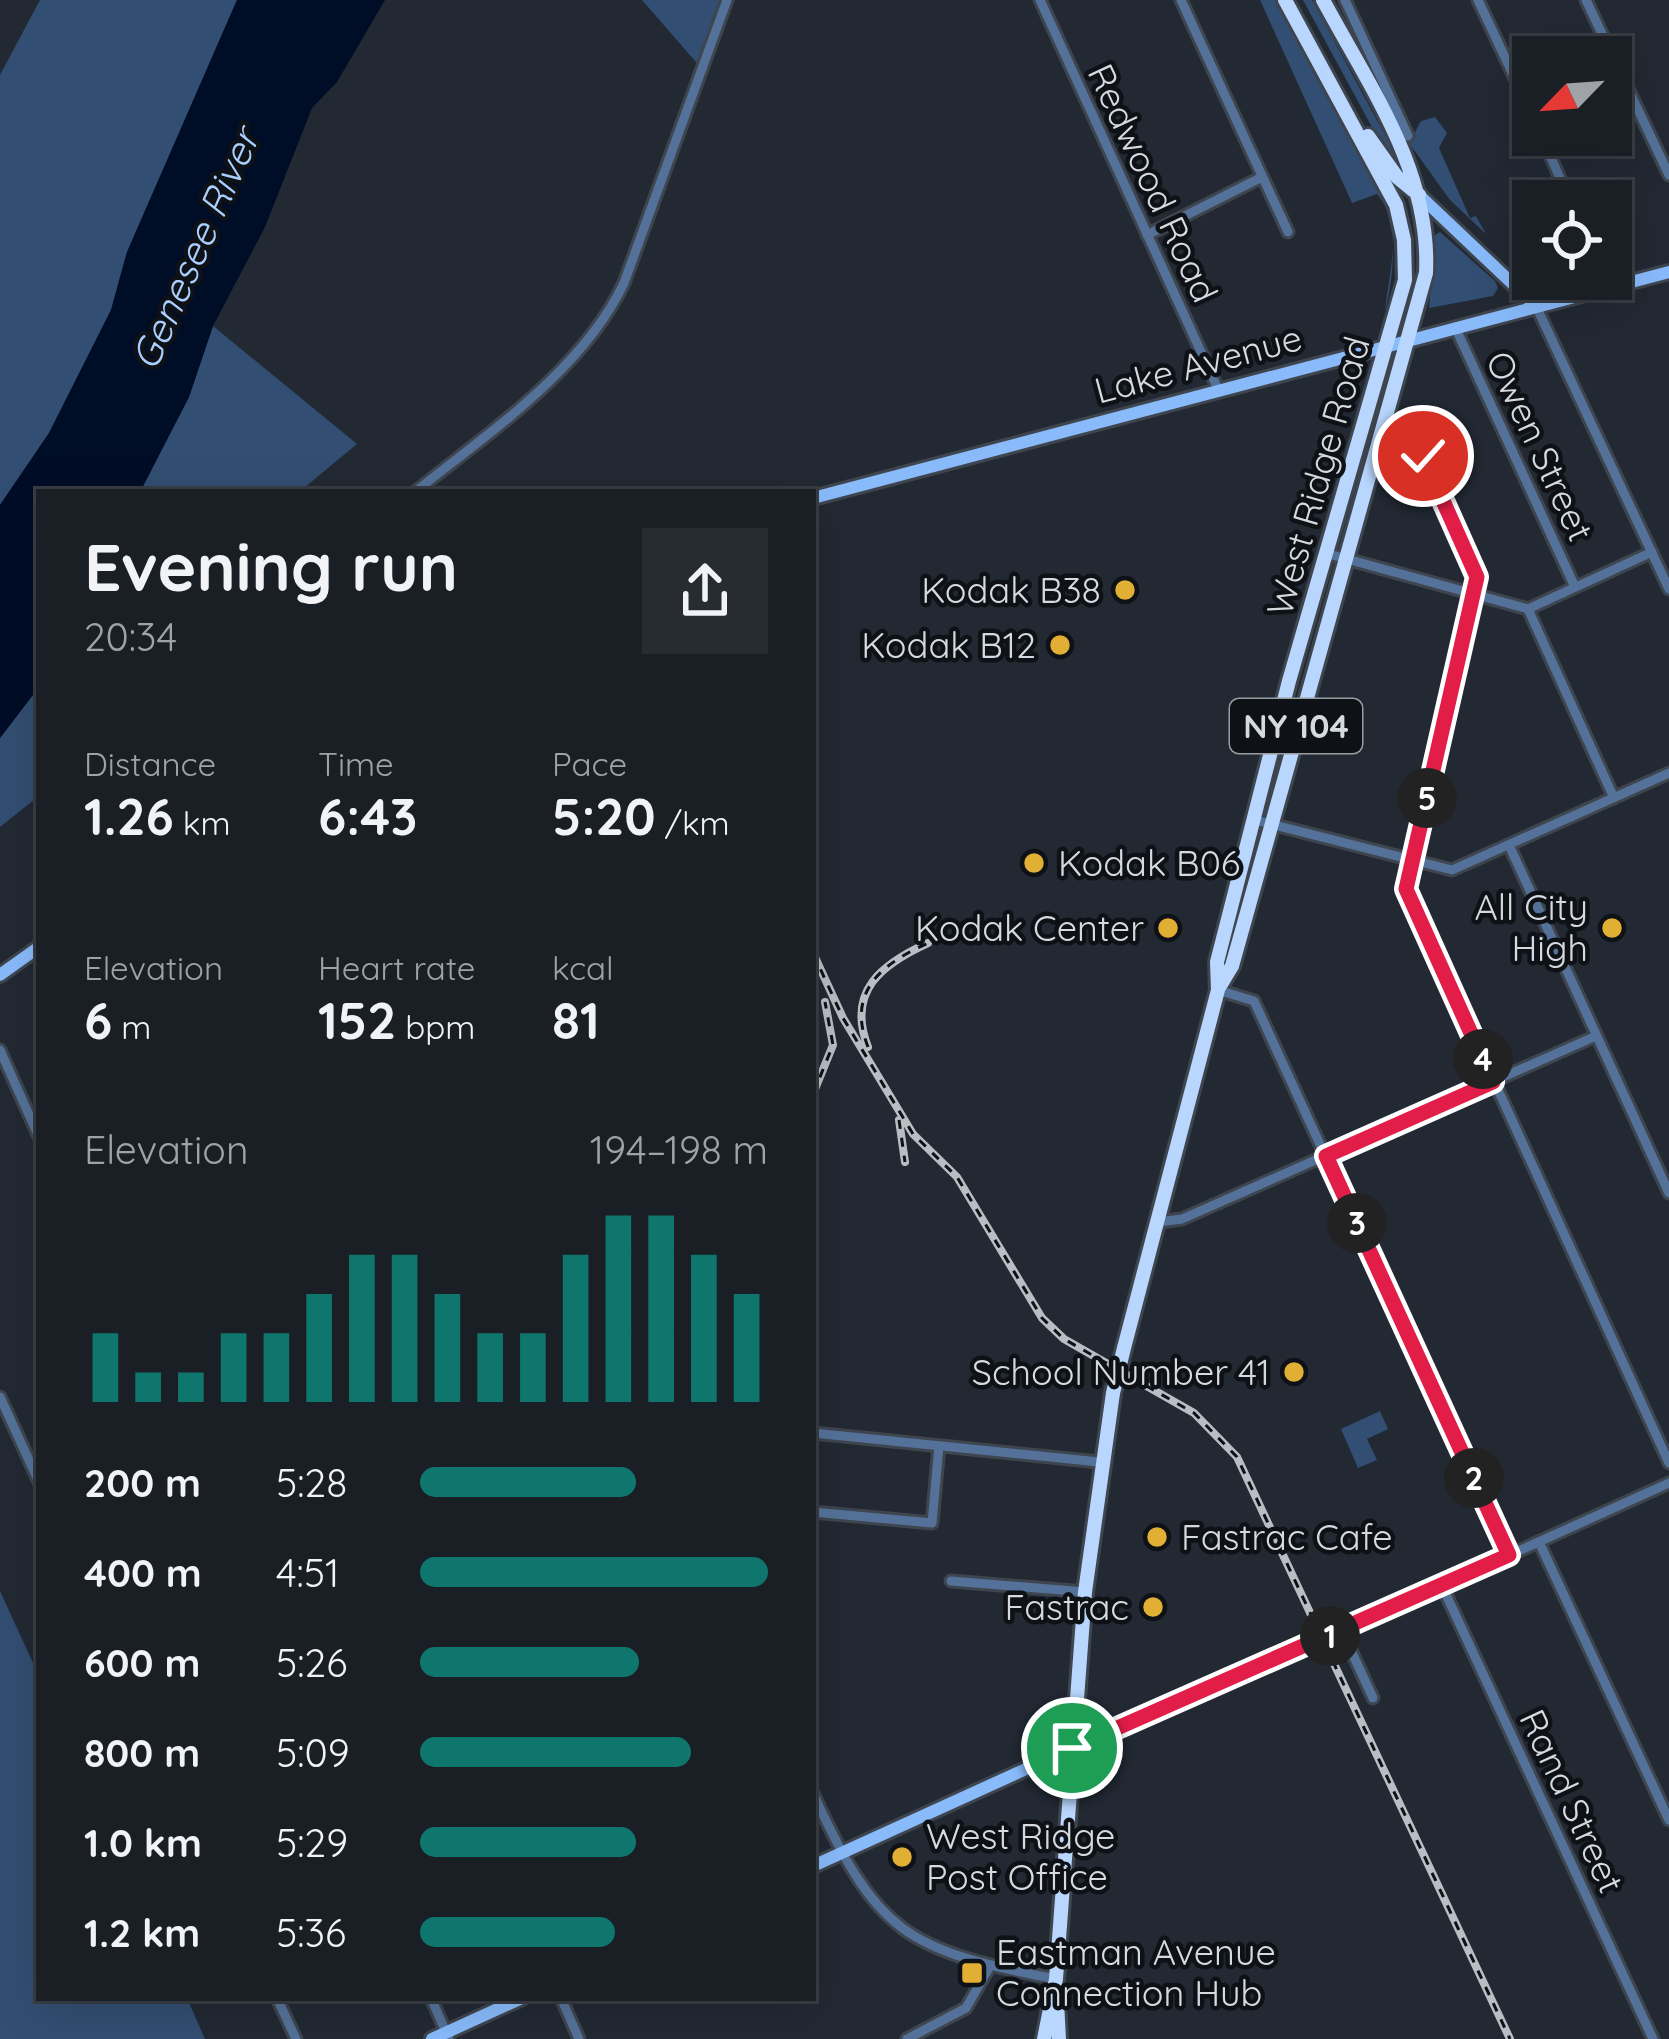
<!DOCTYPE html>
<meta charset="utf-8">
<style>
:root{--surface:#1a1f26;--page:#272c32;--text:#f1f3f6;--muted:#9fa2a7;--line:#383d43;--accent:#0f766e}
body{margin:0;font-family:Quicksand,sans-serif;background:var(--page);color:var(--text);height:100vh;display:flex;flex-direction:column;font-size:45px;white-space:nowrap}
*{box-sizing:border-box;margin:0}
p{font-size:39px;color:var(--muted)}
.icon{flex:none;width:66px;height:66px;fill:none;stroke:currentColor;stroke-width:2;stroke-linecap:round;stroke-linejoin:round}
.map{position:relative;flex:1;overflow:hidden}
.side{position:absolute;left:36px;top:489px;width:780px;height:1512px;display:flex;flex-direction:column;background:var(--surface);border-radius:0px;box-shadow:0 12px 48px #0002,0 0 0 3px var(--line)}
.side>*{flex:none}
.needle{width:78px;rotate:245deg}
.buttons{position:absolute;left:1512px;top:36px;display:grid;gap:24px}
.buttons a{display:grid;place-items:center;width:120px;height:120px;border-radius:0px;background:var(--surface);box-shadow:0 12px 48px #0002,0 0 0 3px var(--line);font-size:60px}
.pin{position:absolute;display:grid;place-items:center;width:102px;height:102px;color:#fff;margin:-51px;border:6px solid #fff;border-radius:50%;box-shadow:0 3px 12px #0007}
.km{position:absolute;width:60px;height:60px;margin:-30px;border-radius:50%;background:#222;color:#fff;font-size:33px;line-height:60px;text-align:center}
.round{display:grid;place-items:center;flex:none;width:126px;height:126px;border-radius:0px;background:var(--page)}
.headline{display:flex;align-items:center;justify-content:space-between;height:204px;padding:0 48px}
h1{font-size:66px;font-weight:800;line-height:90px}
.stats{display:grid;grid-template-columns:repeat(3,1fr);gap:18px;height:204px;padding:12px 48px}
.stats div{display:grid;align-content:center}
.stats b{font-size:51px;font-weight:800}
.stats small{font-size:33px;font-weight:400}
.stats p{font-size:33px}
.chart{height:336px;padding:24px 48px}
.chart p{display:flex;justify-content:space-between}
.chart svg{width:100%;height:216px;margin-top:12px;stroke:var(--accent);stroke-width:6}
ul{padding:0 48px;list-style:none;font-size:39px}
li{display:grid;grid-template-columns:192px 144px 1fr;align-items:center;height:90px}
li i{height:30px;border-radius:15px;background:var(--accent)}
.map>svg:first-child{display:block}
.green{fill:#324e72}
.water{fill:#000d26}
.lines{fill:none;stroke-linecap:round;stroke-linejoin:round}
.minor-casing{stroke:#3f454f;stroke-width:15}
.major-casing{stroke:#3f454f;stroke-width:18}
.highway-casing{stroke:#3f454f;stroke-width:20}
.minor{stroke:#547299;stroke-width:9}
.major{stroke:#89bbfb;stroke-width:12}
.highway{stroke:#b9d7fe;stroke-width:14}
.rail-casing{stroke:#b9bec5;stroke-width:8}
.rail{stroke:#0e1116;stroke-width:3;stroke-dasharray:9;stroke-linecap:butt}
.minor-bridge-casing{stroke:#3f454f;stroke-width:15;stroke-linecap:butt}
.highway-bridge-casing{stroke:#3f454f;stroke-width:20;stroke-linecap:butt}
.minor-bridge{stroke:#547299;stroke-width:9}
.highway-bridge{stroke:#b9d7fe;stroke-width:14}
.route-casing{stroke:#fff;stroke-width:24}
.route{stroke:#e11d48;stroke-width:15}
.poi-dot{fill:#e1af34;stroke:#0e1116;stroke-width:4.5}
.labels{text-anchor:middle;stroke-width:9;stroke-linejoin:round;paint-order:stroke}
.shield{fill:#0e1116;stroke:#999ea3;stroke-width:3}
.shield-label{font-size:33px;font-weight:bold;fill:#d5dae0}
.street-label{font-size:36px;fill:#d5dae0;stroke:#0e1116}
.poi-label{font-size:36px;fill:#d5dae0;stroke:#0e1116;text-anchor:end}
.water-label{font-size:39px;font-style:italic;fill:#aacefd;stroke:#0e1116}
</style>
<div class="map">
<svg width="1669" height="2039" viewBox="0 0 1669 2039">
<rect width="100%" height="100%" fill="#222933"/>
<!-- green -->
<path class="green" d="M 40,0 L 237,0 L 127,252 L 111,310 L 49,433 L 0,505 L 0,75 Z
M 642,0 L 727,0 L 702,69 Z
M 1260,0 L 1276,0 L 1385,191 C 1395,234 1396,268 1385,311 C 1388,275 1405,227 1377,194 L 1352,203 Z
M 1303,0 L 1312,0 L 1406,174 L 1374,131 Z
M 1435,117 L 1447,133 L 1439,148 L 1470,218 L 1476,216 L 1486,234 L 1450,200 L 1409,143 L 1421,121 Z
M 1440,232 L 1495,281 L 1498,288 L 1493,296 L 1429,308 L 1435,235 Z
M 213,326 L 357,444 L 299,492 L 140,492 L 189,397 Z
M 39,687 L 39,796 L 0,827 L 0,738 Z
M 1380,1411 L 1388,1429 L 1367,1439 L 1377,1460 L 1358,1468 L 1341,1429 Z
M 0,1591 L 39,1676 L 39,1998 L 187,1998 L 205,2039 L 0,2039 Z"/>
<!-- water -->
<path class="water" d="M 237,0 L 385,0 L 337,82 L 312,108 L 265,227 L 213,326 L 189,397 L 140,492 L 39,492 L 39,687 L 0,738 L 0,505 L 49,433 L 111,310 L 127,252 Z"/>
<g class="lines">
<!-- minor casing -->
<g class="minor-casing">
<path id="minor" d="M 1040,0 L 1218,389
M 1181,0 L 1288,232
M 1345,0 L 1408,136
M 1478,0 L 1533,117
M 1586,0 L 1669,175
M 1541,135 L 1570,201
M 1147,235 L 1262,177
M 1536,306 L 1669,589
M 1455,327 L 1575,587
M 1382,435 L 1418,449 L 1477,577 L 1406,889 L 1669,1463
M 415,492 C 488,433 582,371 624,283 L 727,0
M 1325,553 L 1528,609 L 1652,552
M 1528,609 L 1614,798
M 1255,820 L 1452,870 L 1669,773
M 1509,845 L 1669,1193
M 1218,990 L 1254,1001 L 1509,1555
M 0,1050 L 39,1137
M 1158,1222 L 1182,1219 L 1596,1036
M 0,1397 L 39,1482
M 813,1433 L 1099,1462
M 813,1512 L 932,1523 L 939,1446
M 1539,1542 L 1669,1820
M 951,1581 L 1085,1592
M 1442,1586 L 1653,2039
M 1342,1631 L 1373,1698
M 1337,1633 L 1669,1483
M 1074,1748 L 1300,1650
M 813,1793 C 877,1933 905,1950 1056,1979
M 277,1998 L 296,2039
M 431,1998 L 449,2039
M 561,1998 L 579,2039
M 907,2039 L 966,2008 L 990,1966"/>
</g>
<!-- major casing -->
<g class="major-casing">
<path id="major" d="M 1419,195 L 1536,306
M 813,498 L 1669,272
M 0,975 L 39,947
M 813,1866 L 1072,1748
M 432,2039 L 522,1998"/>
</g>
<!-- highway casing -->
<g class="highway-casing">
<path id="highway" d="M 1368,136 L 1397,177 L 1419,195
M 1220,986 L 1232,966 L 1426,273 C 1431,171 1369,86 1323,0
M 1124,1348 L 1218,990 L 1217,962 L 1289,681 L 1405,280 L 1404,240 L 1396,205 L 1285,0
M 1057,2002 L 1059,2039
M 1044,2039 L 1056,1979 L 1085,1592 L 1113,1393"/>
</g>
<!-- minor -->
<use href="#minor" class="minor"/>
<!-- major -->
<use href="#major" class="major"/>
<!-- highway -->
<use href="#highway" class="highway"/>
<!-- rail casing -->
<g class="rail-casing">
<path id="rail" d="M 813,953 L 843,1018 L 913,1134 L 957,1177 L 1042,1318 L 1064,1339 L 1194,1413 L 1237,1457 L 1510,2039
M 868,1047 C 846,991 882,964 928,943
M 813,1094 L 833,1045 L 825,1002
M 899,1120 L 905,1162"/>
</g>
<!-- rail -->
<use href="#rail" class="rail"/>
<!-- minor-bridge casing -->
<g class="minor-bridge-casing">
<path id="minor-bridge" d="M 1300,1650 L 1337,1633"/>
</g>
<!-- highway-bridge casing -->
<g class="highway-bridge-casing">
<path id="highway-bridge" d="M 1113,1393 L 1124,1348"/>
</g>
<!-- minor-bridge -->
<use href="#minor-bridge" class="minor-bridge"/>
<!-- highway-bridge -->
<use href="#highway-bridge" class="highway-bridge"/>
</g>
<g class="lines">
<!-- route casing -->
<g class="route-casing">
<path id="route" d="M 1072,1748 L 1509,1555 L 1326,1156 L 1493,1082 L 1406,889 L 1477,577 L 1423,456"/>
</g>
<!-- route -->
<use href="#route" class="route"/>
</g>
<!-- markers -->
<g class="poi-dot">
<circle cx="1125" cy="590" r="12"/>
<circle cx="1060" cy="645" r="12"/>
<circle cx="1034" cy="863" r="12"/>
<circle cx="1168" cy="928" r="12"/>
<circle cx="1612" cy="928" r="12"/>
<circle cx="1294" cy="1372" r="12"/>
<circle cx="1157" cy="1537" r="12"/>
<circle cx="1153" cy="1607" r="12"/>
<circle cx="902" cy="1857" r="12"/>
<rect x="960" y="1961" width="24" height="24" rx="6"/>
</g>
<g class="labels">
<!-- shield labels -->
<rect class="shield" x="1230" y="699" width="132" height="54" rx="9"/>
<g class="shield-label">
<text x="1296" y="738">NY 104</text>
</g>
<!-- street labels -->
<g class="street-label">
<text transform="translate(1153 183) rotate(65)" y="13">Redwood Road</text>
<text transform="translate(1198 364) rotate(-15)" y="13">Lake Avenue</text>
<text transform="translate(1540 446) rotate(65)" y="13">Owen Street</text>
<text transform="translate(1318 476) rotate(-74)" y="13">West Ridge Road</text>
<text transform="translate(1572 1801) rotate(65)" y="13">Rand Street</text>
</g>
<!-- poi labels -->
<g class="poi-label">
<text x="1101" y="603">Kodak B38</text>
<text x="1036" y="658">Kodak B12</text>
<text x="1058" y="876" text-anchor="start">Kodak B06</text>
<text x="1588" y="920">All City<tspan x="1588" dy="41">High</tspan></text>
<text x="1144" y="941">Kodak Center</text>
<text x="1270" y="1385">School Number 41</text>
<text x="1181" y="1550" text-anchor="start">Fastrac Cafe</text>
<text x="1129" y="1620">Fastrac</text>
<text x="926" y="1849" text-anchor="start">West Ridge<tspan x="926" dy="41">Post Office</tspan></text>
<text x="996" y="1965" text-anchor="start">Eastman Avenue<tspan x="996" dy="41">Connection Hub</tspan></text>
</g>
<!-- water labels -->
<g class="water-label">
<text transform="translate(195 249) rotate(-66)" y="14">Genesee River</text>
</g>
</g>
</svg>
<div class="buttons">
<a><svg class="needle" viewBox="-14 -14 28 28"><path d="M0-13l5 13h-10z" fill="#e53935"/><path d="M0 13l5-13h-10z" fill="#9fa2a7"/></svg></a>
<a><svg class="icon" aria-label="locate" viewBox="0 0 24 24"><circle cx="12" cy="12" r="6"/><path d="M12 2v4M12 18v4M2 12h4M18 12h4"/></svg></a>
</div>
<div class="pin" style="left:1072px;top:1748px;background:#1e9e55"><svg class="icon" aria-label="arrive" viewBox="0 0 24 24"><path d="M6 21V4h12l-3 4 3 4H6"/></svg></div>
<div class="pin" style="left:1423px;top:456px;background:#d93025"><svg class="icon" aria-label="check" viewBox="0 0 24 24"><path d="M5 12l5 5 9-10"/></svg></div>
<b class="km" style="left:1330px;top:1636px">1</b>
<b class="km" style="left:1474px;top:1478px">2</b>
<b class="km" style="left:1357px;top:1223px">3</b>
<b class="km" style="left:1483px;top:1059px">4</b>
<b class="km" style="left:1427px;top:798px">5</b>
<section class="side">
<div class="headline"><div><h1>Evening run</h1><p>20:34</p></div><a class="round"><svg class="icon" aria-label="share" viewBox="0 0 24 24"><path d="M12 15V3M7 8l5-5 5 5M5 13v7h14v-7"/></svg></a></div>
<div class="stats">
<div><p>Distance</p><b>1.26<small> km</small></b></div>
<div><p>Time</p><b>6:43</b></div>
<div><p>Pace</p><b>5:20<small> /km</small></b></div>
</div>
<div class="stats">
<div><p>Elevation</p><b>6<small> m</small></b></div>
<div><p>Heart rate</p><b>152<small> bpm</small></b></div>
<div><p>kcal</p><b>81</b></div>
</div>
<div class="chart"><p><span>Elevation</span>194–198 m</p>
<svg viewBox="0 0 160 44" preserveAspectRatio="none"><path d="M5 44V30M15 44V38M25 44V38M35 44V30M45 44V30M55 44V22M65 44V14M75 44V14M85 44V22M95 44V30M105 44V30M115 44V14M125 44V6M135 44V6M145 44V14M155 44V22"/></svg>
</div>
<ul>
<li><b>200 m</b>5:28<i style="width:62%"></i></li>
<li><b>400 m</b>4:51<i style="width:100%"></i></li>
<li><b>600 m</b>5:26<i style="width:63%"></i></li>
<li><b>800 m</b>5:09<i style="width:78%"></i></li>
<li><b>1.0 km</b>5:29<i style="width:62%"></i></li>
<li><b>1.2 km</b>5:36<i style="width:56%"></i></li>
</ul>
</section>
</div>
